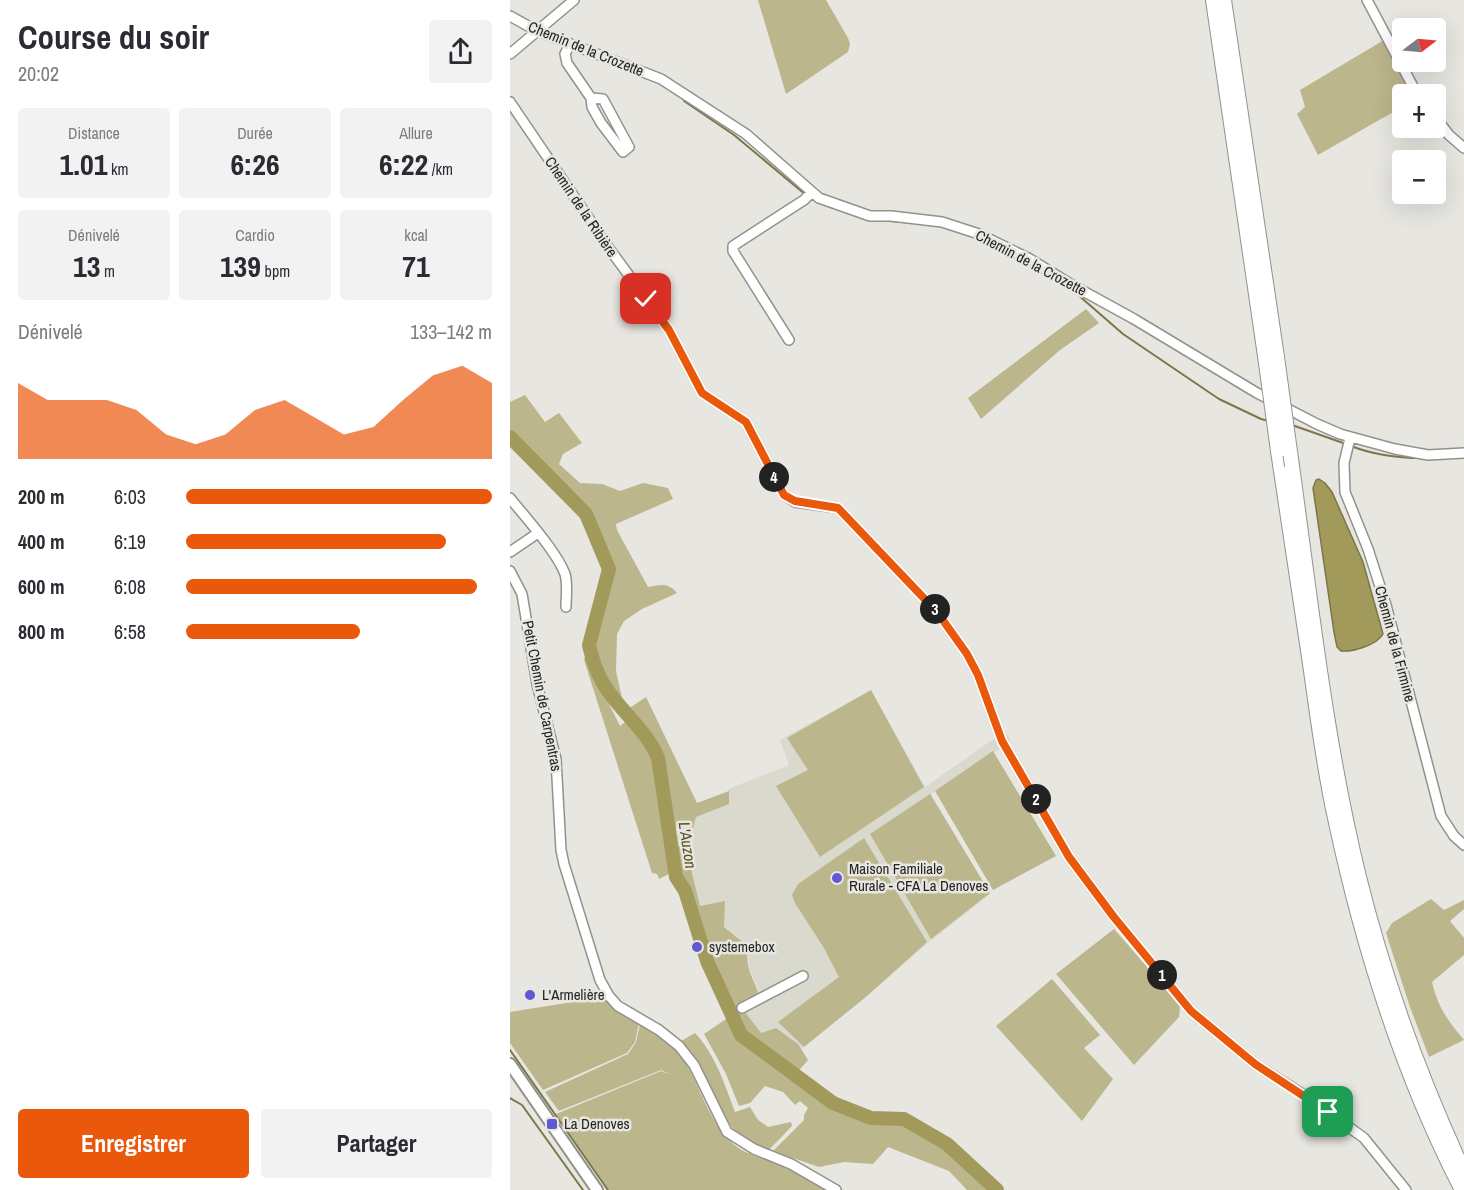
<!DOCTYPE html>
<html lang="fr">
<meta charset="utf-8">
<style>
:root{--surface:#fff;--page:#f2f2f3;--text:#2b2b33;--muted:#7c7c81;--accent:#ea580c}
body{margin:0;font-family:"Archivo Narrow",sans-serif;background:var(--page);color:var(--text);height:100vh;display:flex;flex-direction:column;font-size:22px;white-space:nowrap}
*{box-sizing:border-box;margin:0}
p{font-size:20px;color:var(--muted)}
.icon{flex:none;width:33px;height:33px;fill:none;stroke:currentColor;stroke-width:2;stroke-linecap:round;stroke-linejoin:round}
.map{position:relative;flex:1;overflow:hidden}
.panel{display:flex;flex-direction:column;background:var(--surface);width:510px}
.panel>*{flex:none}
.needle{width:39px;rotate:74deg}
.buttons{position:absolute;left:882px;top:18px;display:grid;gap:12px}
.buttons a{display:grid;place-items:center;width:54px;height:54px;border-radius:6px;background:var(--surface);box-shadow:0 6px 24px #0002;font-size:30px}
.pin{position:absolute;display:grid;place-items:center;width:51px;height:51px;color:#fff;margin:-26px;border-radius:12px;box-shadow:0 3px 9px #0006}
.km{position:absolute;width:30px;height:30px;margin:-15px;border-radius:50%;background:#222;color:#fff;font-size:16px;line-height:30px;text-align:center}
.round{display:grid;place-items:center;flex:none;width:63px;height:63px;border-radius:6px;background:var(--page)}
.head{display:flex;align-items:center;justify-content:space-between;height:102px;padding:0 18px}
h1{font-size:33px;font-weight:800;line-height:45px}
.metrics{display:grid;grid-template-columns:repeat(3,1fr);gap:9px;height:102px;padding:6px 18px}
.metrics div{display:grid;align-content:center;border-radius:6px;background:var(--page);text-align:center}
.metrics b{font-size:30px;font-weight:800}
.metrics small{font-size:16px;font-weight:400}
.metrics p{font-size:16px}
.chart{height:168px;padding:12px 18px}
.chart p{display:flex;justify-content:space-between}
.chart svg{width:100%;height:108px;margin-top:6px;fill:var(--accent);opacity:.7}
.action{display:flex;gap:12px;margin-top:auto;padding:12px 18px}
.action a{flex:1;height:69px;border-radius:6px;background:var(--accent);color:#fff;font-size:24px;font-weight:800;line-height:69px;text-align:center}
.action a+a{background:var(--page);color:var(--text)}
ul{padding:0 18px;list-style:none;font-size:20px}
li{display:grid;grid-template-columns:96px 72px 1fr;align-items:center;height:45px}
li i{height:15px;border-radius:8px;background:var(--accent)}
main{display:flex;flex:1;min-height:0}
.map>svg:first-child{display:block}
.built{fill:#dad9ce}
.green{fill:#bbb68b}
.water{fill:#a29a5a;stroke:#7c7749;stroke-width:1.5}
.lines{fill:none;stroke-linecap:round;stroke-linejoin:round}
.stream{stroke:#7c7749;stroke-width:2}
.river{stroke:#a29a5a;stroke-width:14}
.minor-casing{stroke:#92928d;stroke-width:12}
.major-casing{stroke:#92928d;stroke-width:14}
.highway-casing{stroke:#92928d;stroke-width:16}
.minor{stroke:#fff;stroke-width:9}
.major{stroke:#fff;stroke-width:10}
.highway{stroke:#fff;stroke-width:14}
.highway-bridge-casing{stroke:#92928d;stroke-width:16;stroke-linecap:butt}
.highway-bridge{stroke:#fff;stroke-width:14}
.route-casing{stroke:#fff;stroke-width:12}
.route{stroke:#ea580c;stroke-width:8}
.poi-dot{fill:#6258d1;stroke:#e7e6e1;stroke-width:2}
.labels{text-anchor:middle;stroke-width:5;stroke-linejoin:round;paint-order:stroke}
.street-label{font-size:15px;fill:#242422;stroke:#e7e6e1}
.poi-label{font-size:15px;fill:#242422;stroke:#e7e6e1;text-anchor:start}
.water-label{font-size:16px;font-style:italic;fill:#57511f;stroke:#e7e6e1}
</style>
<main>
<section class="panel">
<div class="head"><div><h1>Course du soir</h1><p>20:02</p></div><a class="round"><svg class="icon" aria-label="share" viewBox="0 0 24 24"><path d="M12 15V3M7 8l5-5 5 5M5 13v7h14v-7"/></svg></a></div>
<div class="metrics">
<div><p>Distance</p><b>1.01<small> km</small></b></div>
<div><p>Durée</p><b>6:26</b></div>
<div><p>Allure</p><b>6:22<small> /km</small></b></div>
</div>
<div class="metrics">
<div><p>Dénivelé</p><b>13<small> m</small></b></div>
<div><p>Cardio</p><b>139<small> bpm</small></b></div>
<div><p>kcal</p><b>71</b></div>
</div>
<div class="chart"><p><span>Dénivelé</span>133–142 m</p>
<svg viewBox="0 0 160 44" preserveAspectRatio="none"><path d="M0 44V13L10 20L20 20L30 20L40 24L50 34L60 38L70 34L80 24L90 20L100 27L110 34L120 31L130 20L140 10L150 6L160 13V44z"/></svg>
</div>
<ul>
<li><b>200 m</b>6:03<i style="width:100%"></i></li>
<li><b>400 m</b>6:19<i style="width:85%"></i></li>
<li><b>600 m</b>6:08<i style="width:95%"></i></li>
<li><b>800 m</b>6:58<i style="width:57%"></i></li>
</ul>
<div class="action"><a>Enregistrer</a><a>Partager</a></div>
</section>
<div class="map">
<svg width="954" height="1190" viewBox="0 0 954 1190">
<rect width="100%" height="100%" fill="#e7e6e1"/>
<!-- built -->
<path class="built" d="M 361,690 L 415,787 L 495,731 L 501,741 L 421,794 L 480,894 L 418,943 L 357,996 L 291,1049 L 251,1033 L 234,1011 L 248,989 L 239,968 L 237,944 L 214,926 L 214,902 L 190,907 L 181,869 L 181,852 L 165,844 L 166,827 L 171,823 L 219,804 L 218,789 L 279,765 L 270,740 Z"/>
<!-- green -->
<path class="green" d="M 248,0 L 316,0 L 338,38 L 340,44 L 338,52 L 276,94 Z
M 874,40 L 902,94 L 892,94 L 892,107 L 808,155 L 787,114 L 795,107 L 790,90 Z
M 576,309 L 589,323 L 550,350 L 471,419 L 458,398 Z
M 15,395 L 35,422 L 49,413 L 72,443 L 53,454 L 49,464 L 70,483 L 92,484 L 110,491 L 133,483 L 158,488 L 163,499 L 106,524 L 107,530 L 138,587 C 150,585 158,582 167,593 L 132,609 L 114,621 L 107,634 L 106,671 L 113,703 L 118,709 L 136,697 L 187,803 L 219,791 L 219,804 L 186,817 L 183,828 L 171,823 L 166,827 L 165,844 L 180,852 L 181,869 L 190,906 L 215,901 L 214,927 L 237,945 C 237,952 237,962 239,969 C 246,992 256,991 235,1012 L 251,1033 L 266,1028 L 288,1044 L 298,1060 L 283,1077 L 321,1106 L 360,1121 L 392,1122 L 435,1148 L 483,1190 L 457,1190 L 439,1171 L 378,1147 L 363,1164 L 334,1162 L 309,1167 L 286,1159 L 260,1154 L 294,1120 L 294,1115 L 298,1108 L 290,1101 L 285,1105 L 273,1092 L 255,1086 L 240,1103 L 229,1106 L 216,1074 L 194,1034 L 219,1017 L 196,967 L 175,893 L 167,885 L 165,876 L 159,874 L 149,879 L 147,874 L 142,873 L 74,660 L 77,651 L 93,692 L 110,726 L 122,717 C 103,695 86,674 80,645 L 100,566 L 79,513 L 0,435 L 0,402 Z
M 361,690 L 414,787 L 310,857 L 266,786 L 298,770 L 277,738 Z
M 483,751 L 546,856 L 483,890 L 425,791 Z
M 420,794 L 480,893 L 421,939 L 360,834 Z
M 354,838 L 417,942 L 357,996 L 294,1047 L 268,1022 L 329,977 L 314,948 L 285,903 L 282,895 L 288,884 Z
M 921,899 L 934,910 L 954,900 L 954,909 L 940,921 L 954,938 L 954,955 L 922,982 C 928,1007 937,1020 954,1040 L 919,1057 L 900,1007 L 876,933 L 882,923 Z
M 604,929 L 670,1005 L 669,1017 L 624,1065 L 546,974 Z
M 542,979 L 590,1035 L 574,1048 L 603,1079 L 572,1121 L 486,1026 Z
M 94,997 C 102,1010 116,1016 129,1023 L 125,1042 L 117,1053 L 33,1090 L 0,1043 L 0,1012 Z
M 130,1024 C 189,1048 183,1103 221,1142 C 234,1155 255,1158 271,1165 C 289,1171 304,1180 320,1190 L 99,1190 L 46,1114 L 151,1071 L 162,1075 L 151,1070 L 49,1111 L 35,1092 L 118,1054 L 126,1042 Z
M 185,1033 C 205,1054 215,1085 225,1112 L 240,1107 L 248,1120 L 258,1127 L 281,1122 L 282,1126 L 257,1152 L 230,1137 L 221,1126 L 190,1068 L 171,1041 Z"/>
<!-- water -->
<path class="water" d="M 809,479 L 815,483 L 822,492 L 853,562 L 873,634 C 867,645 843,652 831,651 L 827,647 L 824,632 L 803,488 L 806,480 Z"/>
<g class="lines">
<!-- stream -->
<path class="stream" d="M 174,101 L 224,135 L 296,195
M 336,212 L 356,219
M 368,220 L 404,223
M 462,236 L 518,265 L 567,294 L 613,334 L 709,399 L 751,419 L 759,421
M 782,425 L 836,444
M 841,446 C 864,455 888,458 912,458
M 939,458 L 954,457
M 0,1050 L 98,1190
M 0,1098 L 12,1105 L 73,1190"/>
<!-- river -->
<path class="river" d="M 0,437 L 76,514 L 99,569 L 79,645 C 82,659 87,673 94,685 C 110,711 136,729 148,758 L 166,877 L 175,891 L 197,961 L 231,1035 L 323,1103 L 361,1118 L 394,1119 L 437,1144 L 487,1190"/>
<!-- minor casing -->
<g class="minor-casing">
<path id="minor" d="M 857,0 L 907,94
M 0,16 L 27,31 L 151,79 L 236,134 L 309,198 L 360,216 L 381,216 L 432,222 L 469,234 L 520,259 L 564,286 L 624,319 L 747,393 L 807,424 L 830,434 L 885,449 L 918,455 L 954,453
M 60,44 L 55,54 L 57,63 L 81,98 L 82,107 L 91,123 L 113,152 L 119,147 L 93,99 L 81,98
M 0,54 L 64,0
M 0,102 L 101,251 L 159,330 L 192,393 L 236,422 L 274,495 L 285,502 L 328,508 L 427,612 L 457,654 L 468,675 L 492,741 L 559,857 L 603,916 L 681,1011 L 745,1064 L 797,1097 L 854,1138 L 896,1190
M 926,118 L 939,135 L 954,148
M 279,340 L 223,251 L 223,246 L 294,200 L 302,192
M 840,438 L 834,463 L 835,492 L 858,549 L 876,605 L 931,816 L 944,836 L 954,845
M 0,498 C 15,517 47,552 55,574 C 58,584 56,596 56,607
M 0,552 L 28,533
M 0,571 L 12,594 L 27,684 L 46,759 L 51,850 L 54,864 L 90,980 L 99,996 L 108,1006 L 149,1030 L 169,1046 L 184,1065 L 217,1132 L 244,1149 L 281,1164 L 326,1190
M 232,1008 L 293,976"/>
</g>
<!-- major casing -->
<g class="major-casing">
<path id="major" d="M 0,1064 L 87,1190"/>
</g>
<!-- highway casing -->
<g class="highway-casing">
<path id="highway" d="M 703,0 L 755,356
M 714,0 L 767,357
M 768,451 C 779,520 789,589 799,657 C 807,711 813,765 825,818 C 852,945 892,1074 952,1190
M 782,466 C 801,603 816,743 849,877 C 874,978 910,1077 954,1172"/>
</g>
<!-- minor -->
<use href="#minor" class="minor"/>
<!-- major -->
<use href="#major" class="major"/>
<!-- highway -->
<use href="#highway" class="highway"/>
<!-- highway-bridge casing -->
<g class="highway-bridge-casing">
<path id="highway-bridge" d="M 755,356 L 768,451
M 767,357 L 782,466"/>
</g>
<!-- highway-bridge -->
<use href="#highway-bridge" class="highway-bridge"/>
</g>
<g class="lines">
<!-- route casing -->
<g class="route-casing">
<path id="route" d="M 136,299 L 159,330 L 192,393 L 236,422 L 274,495 L 285,501 L 328,508 L 427,612 L 457,654 L 468,675 L 492,741 L 559,857 L 603,916 L 681,1011 L 745,1064 L 818,1112"/>
</g>
<!-- route -->
<use href="#route" class="route"/>
</g>
<!-- markers -->
<g class="poi-dot">
<circle cx="327" cy="878" r="6"/>
<circle cx="187" cy="947" r="6"/>
<circle cx="20" cy="995" r="6"/>
<rect x="36" y="1118" width="12" height="12" rx="3"/>
</g>
<g class="labels">
<!-- street labels -->
<g class="street-label">
<text transform="translate(76 49) rotate(22)" y="5">Chemin de la Crozette</text>
<text transform="translate(71 207) rotate(56)" y="5">Chemin de la Ribière</text>
<text transform="translate(521 263) rotate(28)" y="5">Chemin de la Crozette</text>
<text transform="translate(885 644) rotate(75)" y="5">Chemin de la Firmine</text>
<text transform="translate(32 696) rotate(79)" y="5">Petit Chemin de Carpentras</text>
</g>
<!-- poi labels -->
<g class="poi-label">
<text x="339" y="874">Maison Familiale<tspan x="339" dy="17">Rurale - CFA La Denoves</tspan></text>
<text x="199" y="952">systemebox</text>
<text x="32" y="1000">L'Armelière</text>
<text x="54" y="1129">La Denoves</text>
</g>
<!-- water labels -->
<g class="water-label">
<text transform="translate(178 845) rotate(81)" y="6">L'Auzon</text>
</g>
</g>
</svg>
<div class="buttons">
<a><svg class="needle" viewBox="-14 -14 28 28"><path d="M0-13l5 13h-10z" fill="#e53935"/><path d="M0 13l5-13h-10z" fill="#7c7c81"/></svg></a>
<a>+</a>
<a>−</a>
</div>
<div class="pin" style="left:818px;top:1112px;background:#1e9e55"><svg class="icon" aria-label="arrive" viewBox="0 0 24 24"><path d="M6 21V4h12l-3 4 3 4H6"/></svg></div>
<div class="pin" style="left:136px;top:299px;background:#d93025"><svg class="icon" aria-label="check" viewBox="0 0 24 24"><path d="M5 12l5 5 9-10"/></svg></div>
<b class="km" style="left:652px;top:975px">1</b>
<b class="km" style="left:526px;top:799px">2</b>
<b class="km" style="left:425px;top:609px">3</b>
<b class="km" style="left:264px;top:477px">4</b>
</div>
</main>
